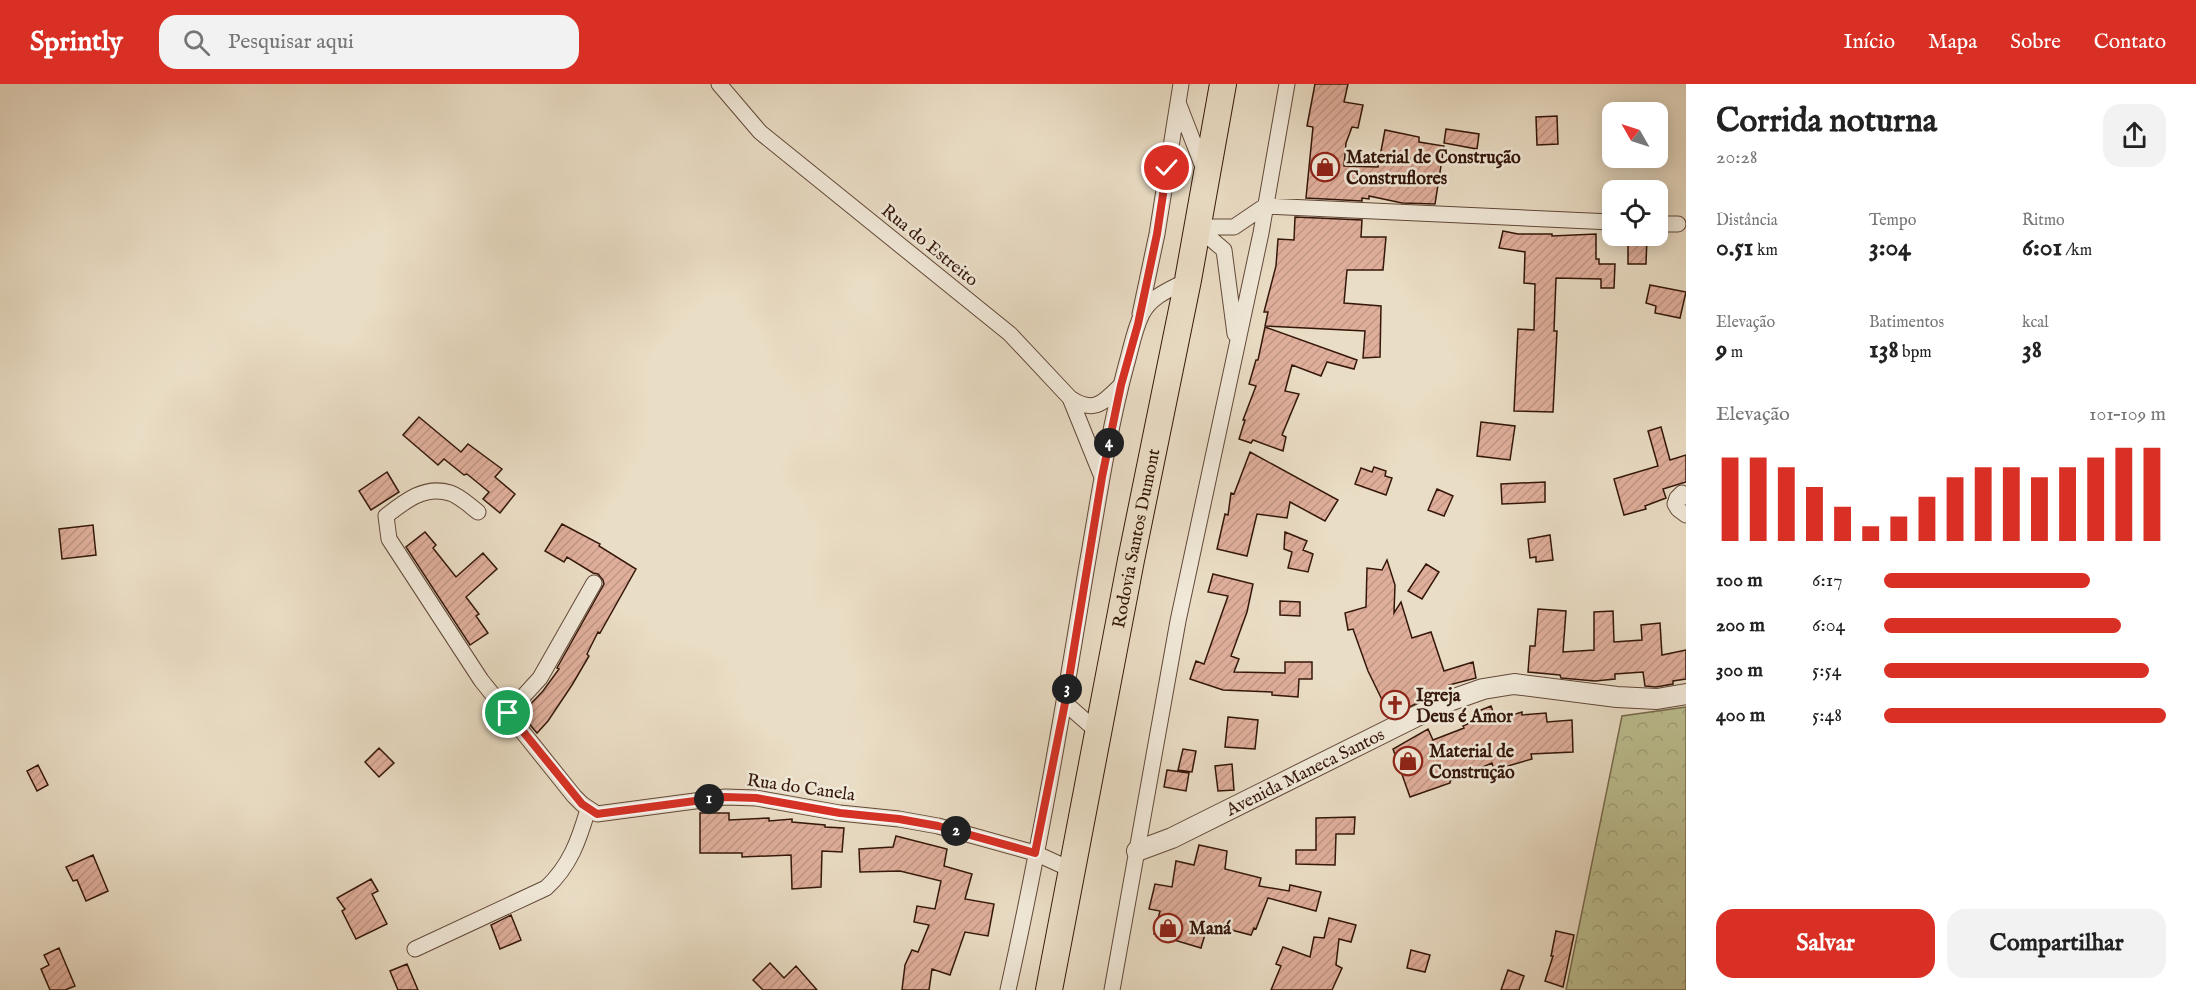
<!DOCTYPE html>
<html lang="pt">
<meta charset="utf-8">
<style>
:root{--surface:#fff;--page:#f2f2f2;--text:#222;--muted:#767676;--accent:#d93025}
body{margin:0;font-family:"IM FELL English",serif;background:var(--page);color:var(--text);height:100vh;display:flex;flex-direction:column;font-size:22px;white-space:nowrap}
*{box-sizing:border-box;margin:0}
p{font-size:20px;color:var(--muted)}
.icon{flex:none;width:33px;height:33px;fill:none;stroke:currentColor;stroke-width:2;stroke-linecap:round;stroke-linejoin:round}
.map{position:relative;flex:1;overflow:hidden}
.side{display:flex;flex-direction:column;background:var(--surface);width:510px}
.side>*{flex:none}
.needle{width:39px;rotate:309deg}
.tools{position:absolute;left:1602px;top:18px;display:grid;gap:12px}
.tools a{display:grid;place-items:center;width:66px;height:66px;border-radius:12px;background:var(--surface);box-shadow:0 3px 15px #0003;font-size:30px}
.pin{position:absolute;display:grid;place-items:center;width:51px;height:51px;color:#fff;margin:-26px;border:3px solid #fff;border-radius:50%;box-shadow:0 2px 6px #0007}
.km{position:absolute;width:30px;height:30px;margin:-15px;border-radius:50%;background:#222;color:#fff;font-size:16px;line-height:30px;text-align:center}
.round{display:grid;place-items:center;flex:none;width:63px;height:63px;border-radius:18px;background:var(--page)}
.overview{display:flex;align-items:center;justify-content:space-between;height:102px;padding:0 30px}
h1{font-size:33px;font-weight:800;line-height:45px}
.figures{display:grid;grid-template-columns:repeat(3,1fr);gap:9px;height:102px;padding:6px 30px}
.figures div{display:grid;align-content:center}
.figures b{font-size:26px;font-weight:800}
.figures small{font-size:16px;font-weight:400}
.figures p{font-size:16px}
.chart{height:168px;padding:12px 30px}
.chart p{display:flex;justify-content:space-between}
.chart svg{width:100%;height:108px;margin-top:6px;stroke:var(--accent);stroke-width:6}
.cta{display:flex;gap:12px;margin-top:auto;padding:12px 30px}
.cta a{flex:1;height:69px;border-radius:18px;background:var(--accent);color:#fff;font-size:24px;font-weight:800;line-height:69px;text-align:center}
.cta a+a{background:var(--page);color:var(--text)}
ul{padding:0 30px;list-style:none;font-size:20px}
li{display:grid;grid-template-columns:96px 72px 1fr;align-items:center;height:45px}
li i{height:15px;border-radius:8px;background:var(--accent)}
header{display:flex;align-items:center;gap:36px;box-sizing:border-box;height:84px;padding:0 30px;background:var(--accent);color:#fff}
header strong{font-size:28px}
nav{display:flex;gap:33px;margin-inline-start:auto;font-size:21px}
.search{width:420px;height:54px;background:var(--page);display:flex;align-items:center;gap:15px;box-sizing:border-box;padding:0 21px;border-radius:18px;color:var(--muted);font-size:22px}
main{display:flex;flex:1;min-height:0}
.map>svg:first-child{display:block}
.forest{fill:url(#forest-crowns);stroke:#786b4e;stroke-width:1.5}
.building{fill:url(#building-hatch);stroke:#34170a;stroke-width:1.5}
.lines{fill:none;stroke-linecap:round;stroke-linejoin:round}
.minor-casing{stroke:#624839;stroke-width:17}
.tertiary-casing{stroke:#624839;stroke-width:22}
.trunk-casing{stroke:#34170a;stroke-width:28}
.minor{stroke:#f1e9d9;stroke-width:15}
.tertiary{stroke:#f1e9d9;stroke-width:20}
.trunk{stroke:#eaddc5;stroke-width:26}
.route-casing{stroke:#fff;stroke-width:12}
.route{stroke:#d93025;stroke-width:8}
.labels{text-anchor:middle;stroke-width:5;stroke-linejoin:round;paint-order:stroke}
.poi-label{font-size:18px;font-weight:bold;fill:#34170a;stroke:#f1e9d9;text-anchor:start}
.street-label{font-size:18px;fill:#34170a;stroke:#f1e9d9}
</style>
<header>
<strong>Sprintly</strong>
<div class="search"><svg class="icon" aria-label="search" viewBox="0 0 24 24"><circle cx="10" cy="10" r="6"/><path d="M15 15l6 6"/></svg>Pesquisar aqui</div>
<nav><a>Início</a><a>Mapa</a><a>Sobre</a><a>Contato</a></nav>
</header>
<main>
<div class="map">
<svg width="1686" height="906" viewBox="0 0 1686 906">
<defs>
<pattern id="forest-crowns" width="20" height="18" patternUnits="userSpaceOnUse" patternTransform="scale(1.5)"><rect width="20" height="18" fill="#bcbf91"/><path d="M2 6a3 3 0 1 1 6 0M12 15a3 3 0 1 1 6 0" fill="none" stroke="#a2a37c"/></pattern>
<pattern id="building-hatch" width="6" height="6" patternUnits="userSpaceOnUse" patternTransform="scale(1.5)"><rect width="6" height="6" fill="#e0af9c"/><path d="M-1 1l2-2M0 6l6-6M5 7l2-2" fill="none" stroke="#c19685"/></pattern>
</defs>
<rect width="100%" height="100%" fill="#eaddc5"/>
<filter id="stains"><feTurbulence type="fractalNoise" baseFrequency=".00333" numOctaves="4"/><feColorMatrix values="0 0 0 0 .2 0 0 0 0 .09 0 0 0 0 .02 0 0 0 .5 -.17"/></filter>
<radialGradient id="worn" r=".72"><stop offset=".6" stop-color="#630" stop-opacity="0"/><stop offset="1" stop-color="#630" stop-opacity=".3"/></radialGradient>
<!-- forest -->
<path class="forest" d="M 1686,623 L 1686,906 L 1566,906 L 1622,632 Z"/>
<!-- building -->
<path class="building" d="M 1315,0 L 1348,0 L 1344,18 L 1363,21 L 1358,44 L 1352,43 L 1346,59 L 1344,82 L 1378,83 L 1385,46 L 1419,53 L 1419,58 L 1444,62 L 1435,120 L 1402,119 L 1369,112 L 1369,115 L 1362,114 L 1362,117 L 1306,114 L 1313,43 L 1307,42 Z
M 1557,32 L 1558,60 L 1537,61 L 1536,33 Z
M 1446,45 L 1479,50 L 1477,65 L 1444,59 Z
M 1295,133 L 1362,136 L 1361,153 L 1386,153 L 1383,186 L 1347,186 L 1344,219 L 1381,222 L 1380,273 L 1363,274 L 1365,247 L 1265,242 L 1268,228 L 1264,228 L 1276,182 L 1278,155 L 1294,156 Z
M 1503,147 L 1518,150 L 1552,150 L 1552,152 L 1596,150 L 1596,175 L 1599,175 L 1599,180 L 1615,180 L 1614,204 L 1601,204 L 1601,195 L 1556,194 L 1554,247 L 1557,247 L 1553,328 L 1514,327 L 1518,245 L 1534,246 L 1535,200 L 1524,199 L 1525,168 L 1499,164 Z
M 1647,153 L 1646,180 L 1628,180 L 1628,155 Z
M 1650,201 L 1686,208 L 1680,234 L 1655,229 L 1656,222 L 1646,219 Z
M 1265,243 L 1357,276 L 1354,285 L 1327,278 L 1321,292 L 1292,281 L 1285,307 L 1299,310 L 1282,351 L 1286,353 L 1283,367 L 1253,356 L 1251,359 L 1239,355 L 1245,336 L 1243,336 L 1256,302 L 1249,300 L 1256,276 L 1258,276 Z
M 419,333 L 461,368 L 468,360 L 502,385 L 495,393 L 515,410 L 500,429 L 483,415 L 489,408 L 467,390 L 464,391 L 444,375 L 438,381 L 403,351 Z
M 1481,338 L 1515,342 L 1510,376 L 1477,372 Z
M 1661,343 L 1670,376 L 1686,371 L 1686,398 L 1663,405 L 1666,414 L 1645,422 L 1646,425 L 1624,431 L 1614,395 L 1658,382 L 1648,347 Z
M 1250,368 L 1338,416 L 1325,437 L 1290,418 L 1287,434 L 1257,430 L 1247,472 L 1217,465 L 1225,430 L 1228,431 L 1231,409 L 1234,410 Z
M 1374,383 L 1386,387 L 1385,392 L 1392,394 L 1386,411 L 1355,400 L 1361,384 L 1372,388 Z
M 387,388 L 399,408 L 371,426 L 359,407 Z
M 1545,398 L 1545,418 L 1502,420 L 1501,400 Z
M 1437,405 L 1453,412 L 1444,432 L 1428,426 Z
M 562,440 L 600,460 L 599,462 L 636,485 L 600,549 L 598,548 L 587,570 L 589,572 L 572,601 L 548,637 L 537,649 L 521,630 L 543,607 L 559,585 L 557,584 L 604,500 L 603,496 L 598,490 L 593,489 L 567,473 L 564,478 L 545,467 Z
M 93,441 L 96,471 L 62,475 L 59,445 Z
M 425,448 L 436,461 L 433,464 L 456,493 L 483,469 L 497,485 L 466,513 L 479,530 L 476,532 L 488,549 L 470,561 L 406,463 Z
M 1285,448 L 1307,457 L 1303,466 L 1313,470 L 1308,488 L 1288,484 L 1292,468 L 1284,465 Z
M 1550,451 L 1553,476 L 1536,478 L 1536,473 L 1530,474 L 1528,455 Z
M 1387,476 L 1395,501 L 1394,529 L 1401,518 L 1412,554 L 1431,548 L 1444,587 L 1473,578 L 1476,594 L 1449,601 L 1450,604 L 1390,632 L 1368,587 L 1353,545 L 1348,546 L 1345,529 L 1366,523 L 1367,484 L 1382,486 Z
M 1426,480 L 1439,488 L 1422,515 L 1408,507 Z
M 1213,490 L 1253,500 L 1247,528 L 1231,572 L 1239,575 L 1234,588 L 1285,589 L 1285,578 L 1312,578 L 1312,595 L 1299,595 L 1298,613 L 1272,611 L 1272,608 L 1223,606 L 1190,595 L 1196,577 L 1204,580 L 1228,512 L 1208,508 Z
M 1280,517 L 1300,518 L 1300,532 L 1280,531 Z
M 1538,525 L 1566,527 L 1563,568 L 1594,566 L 1594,528 L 1613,527 L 1614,558 L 1642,556 L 1641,541 L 1660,539 L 1662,571 L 1686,566 L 1686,595 L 1673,597 L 1673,600 L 1656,603 L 1645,602 L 1643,588 L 1615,590 L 1615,595 L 1595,597 L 1561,594 L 1560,591 L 1528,588 L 1530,562 L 1535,562 Z
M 1491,622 L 1496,636 L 1522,628 L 1522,631 L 1546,629 L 1547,638 L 1572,636 L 1573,668 L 1531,670 L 1532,675 L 1494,686 L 1492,679 L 1450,697 L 1450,699 L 1410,713 L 1393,665 L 1428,645 L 1433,656 L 1464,644 L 1463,642 L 1478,635 L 1476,628 Z
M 1228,633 L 1258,636 L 1255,665 L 1225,663 Z
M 379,664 L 394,679 L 379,693 L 365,678 Z
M 1183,665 L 1196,667 L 1192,688 L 1178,686 Z
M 1232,680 L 1234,706 L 1218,707 L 1215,682 Z
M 38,681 L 48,701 L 37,707 L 27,687 Z
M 1167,686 L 1189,689 L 1186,707 L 1164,703 Z
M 700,729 L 729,729 L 729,736 L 769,734 L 769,737 L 792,735 L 792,738 L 825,741 L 825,743 L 844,744 L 842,768 L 822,767 L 821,803 L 792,805 L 791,771 L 742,773 L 742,769 L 700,769 Z
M 1355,733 L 1354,750 L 1336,750 L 1335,781 L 1296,780 L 1296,766 L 1316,766 L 1316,734 Z
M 896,752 L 947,765 L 944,782 L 972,790 L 965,815 L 994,820 L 988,852 L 965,848 L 950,891 L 932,885 L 929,906 L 902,906 L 905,881 L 912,866 L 918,868 L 929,841 L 914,838 L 917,822 L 935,825 L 941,797 L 900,787 L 860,788 L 859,765 L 893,763 Z
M 1199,761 L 1227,767 L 1225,785 L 1261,794 L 1259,802 L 1289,807 L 1290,801 L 1321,808 L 1316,827 L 1268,814 L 1256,845 L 1254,844 L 1251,851 L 1208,840 L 1201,864 L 1154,850 L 1160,827 L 1149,825 L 1155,800 L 1172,803 L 1176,777 L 1194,781 Z
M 93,771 L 108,807 L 86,817 L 77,796 L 73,797 L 66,783 Z
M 371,795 L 378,807 L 372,810 L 387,840 L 356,855 L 342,827 L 345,825 L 337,814 Z
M 511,831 L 521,856 L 500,865 L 491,841 Z
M 1329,834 L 1356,841 L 1351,858 L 1339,855 L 1336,881 L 1342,884 L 1332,906 L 1271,906 L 1281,882 L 1276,880 L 1283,863 L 1310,873 L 1314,853 L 1324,854 Z
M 1556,847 L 1574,851 L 1563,903 L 1545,897 L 1553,872 L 1551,872 Z
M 59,864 L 75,902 L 65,906 L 50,906 L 41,885 L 49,881 L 44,871 Z
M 1411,866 L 1430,871 L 1425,888 L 1407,884 Z
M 770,879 L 784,894 L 796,882 L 817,906 L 763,906 L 753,896 Z
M 407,880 L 418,906 L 398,906 L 390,887 Z
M 1508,886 L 1524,892 L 1519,906 L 1501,906 Z"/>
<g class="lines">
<!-- minor casing -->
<g class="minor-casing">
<path id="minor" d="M 719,0 L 760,48 L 1010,250 L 1070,314 C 1094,330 1103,319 1121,301
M 1179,21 L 1205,88
M 1658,140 L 1678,140
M 1197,143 L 1234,143 L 1265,122 L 1612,138
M 1197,143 L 1224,166 L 1235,250
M 1140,230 L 1157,150 L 1181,0
M 1070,314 L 1102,393
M 1686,413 L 1682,409 L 1677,414 L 1675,420 L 1678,425 L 1686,431
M 478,428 C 470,422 460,412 450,409 C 425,401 405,417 386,432 L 389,455 L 481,596 L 574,712 L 582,720 L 597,730 L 725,713 L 756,714 L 840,729 L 899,735 L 938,742 L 1035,769 L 1072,786
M 1065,619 L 1098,648
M 508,629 L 540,594 L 594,499
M 415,865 L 546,804 C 570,782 579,756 588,725
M 1008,906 C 1039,767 1063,627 1086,487 C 1098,419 1108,349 1126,282 C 1131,265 1134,246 1142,230 C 1151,212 1171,205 1188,196
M 1112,906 L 1178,537 L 1261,149 L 1287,0"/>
</g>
<!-- tertiary casing -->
<g class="tertiary-casing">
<g id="tertiary">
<path id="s1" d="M 1137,767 L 1172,754 L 1443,619 L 1483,605 L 1514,600 L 1617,613 L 1657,615 L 1686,610"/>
</g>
</g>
<!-- trunk casing -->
<g class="trunk-casing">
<g id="trunk">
<path id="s2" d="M 1049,906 L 1131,476 L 1188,196 L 1223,0"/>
</g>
</g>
<!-- minor -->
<use href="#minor" class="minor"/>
<!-- tertiary -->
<use href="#tertiary" class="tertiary"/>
<!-- trunk -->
<use href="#trunk" class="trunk"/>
</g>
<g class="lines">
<!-- route casing -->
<g class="route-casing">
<path id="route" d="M 508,629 L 582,720 L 597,730 L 725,713 L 756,714 L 840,729 L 899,735 L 938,742 L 1035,769 L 1065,619 L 1102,393 L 1121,301 L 1138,240 L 1157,150 L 1167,84"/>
</g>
<!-- route -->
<use href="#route" class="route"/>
</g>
<!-- icons -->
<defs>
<g id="shop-ring" transform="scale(1.5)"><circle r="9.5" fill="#f1e9d9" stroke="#8f2418" stroke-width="1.5"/><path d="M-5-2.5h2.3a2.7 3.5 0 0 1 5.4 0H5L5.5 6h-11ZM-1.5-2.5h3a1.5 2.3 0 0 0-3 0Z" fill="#8f2418"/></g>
<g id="church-ring" transform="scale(1.5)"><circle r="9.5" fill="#f1e9d9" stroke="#8f2418" stroke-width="1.5"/><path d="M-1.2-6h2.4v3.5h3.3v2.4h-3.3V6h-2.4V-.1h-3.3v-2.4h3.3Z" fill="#8f2418"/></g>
</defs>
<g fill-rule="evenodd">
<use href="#shop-ring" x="1325" y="83"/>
<use href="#church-ring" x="1395" y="621"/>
<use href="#shop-ring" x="1408" y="677"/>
<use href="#shop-ring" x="1168" y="844"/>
</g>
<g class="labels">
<!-- poi labels -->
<g class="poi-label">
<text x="1346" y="79">Material de Construção<tspan x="1346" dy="21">Construflores</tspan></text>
<text x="1416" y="617">Igreja<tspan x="1416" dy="21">Deus é Amor</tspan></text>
<text x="1429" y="673">Material de<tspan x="1429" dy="21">Construção</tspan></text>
<text x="1189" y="850">Maná</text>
</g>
<!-- street labels -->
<g class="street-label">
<text transform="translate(930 161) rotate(39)" y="6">Rua do Estreito</text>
<text dy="6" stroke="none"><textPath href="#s2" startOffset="460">Rodovia Santos Dumont</textPath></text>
<text dy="6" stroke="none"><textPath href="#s1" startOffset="186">Avenida Maneca Santos</textPath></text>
<text transform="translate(801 703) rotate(8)" y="6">Rua do Canela</text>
</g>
</g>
<rect width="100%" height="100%" filter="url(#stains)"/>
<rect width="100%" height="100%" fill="url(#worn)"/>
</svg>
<div class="tools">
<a><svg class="needle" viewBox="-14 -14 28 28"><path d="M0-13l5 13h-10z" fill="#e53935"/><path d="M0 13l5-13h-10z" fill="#767676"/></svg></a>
<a><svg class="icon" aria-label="locate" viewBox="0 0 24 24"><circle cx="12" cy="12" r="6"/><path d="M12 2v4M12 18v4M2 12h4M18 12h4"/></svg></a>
</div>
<div class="pin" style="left:508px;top:629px;background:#1e9e55"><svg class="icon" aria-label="arrive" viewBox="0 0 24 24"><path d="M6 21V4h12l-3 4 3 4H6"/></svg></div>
<div class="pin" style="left:1167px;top:84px;background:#d93025"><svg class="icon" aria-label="check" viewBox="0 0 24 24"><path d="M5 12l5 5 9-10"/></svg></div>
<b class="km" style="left:709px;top:715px">1</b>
<b class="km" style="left:956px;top:747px">2</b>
<b class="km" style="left:1067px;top:605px">3</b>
<b class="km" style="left:1109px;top:359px">4</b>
</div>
<section class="side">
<div class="overview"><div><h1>Corrida noturna</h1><p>20:28</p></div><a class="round"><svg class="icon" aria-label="share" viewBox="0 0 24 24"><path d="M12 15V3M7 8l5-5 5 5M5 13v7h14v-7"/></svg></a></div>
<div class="figures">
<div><p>Distância</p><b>0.51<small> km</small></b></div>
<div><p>Tempo</p><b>3:04</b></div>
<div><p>Ritmo</p><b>6:01<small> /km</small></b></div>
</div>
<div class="figures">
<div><p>Elevação</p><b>9<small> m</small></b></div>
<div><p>Batimentos</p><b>138<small> bpm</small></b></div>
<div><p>kcal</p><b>38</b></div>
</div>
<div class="chart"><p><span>Elevação</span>101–109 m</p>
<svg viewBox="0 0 160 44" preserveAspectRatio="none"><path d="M5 44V10M15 44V10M25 44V14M35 44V22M45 44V30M55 44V38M65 44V34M75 44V26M85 44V18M95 44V14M105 44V14M115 44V18M125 44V14M135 44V10M145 44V6M155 44V6"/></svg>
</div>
<ul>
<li><b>100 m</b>6:17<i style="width:73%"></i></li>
<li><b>200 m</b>6:04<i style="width:84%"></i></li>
<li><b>300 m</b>5:54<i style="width:94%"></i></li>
<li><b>400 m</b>5:48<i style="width:100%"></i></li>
</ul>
<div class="cta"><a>Salvar</a><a>Compartilhar</a></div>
</section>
</main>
